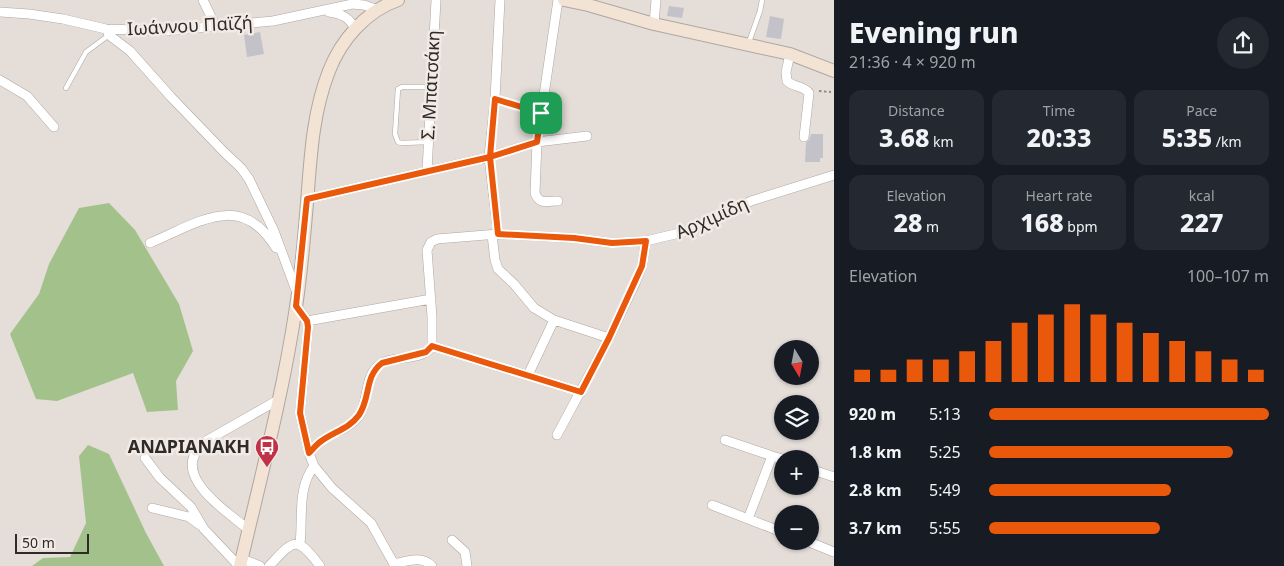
<!DOCTYPE html>
<meta charset="utf-8">
<style>
:root{--surface:#171b24;--page:#242831;--text:#f1f3f6;--muted:#9ea1a6;--accent:#ea580c}
body{margin:0;font-family:"Noto Sans",sans-serif;background:var(--page);color:var(--text);height:100vh;display:flex;flex-direction:column;font-size:19px;white-space:nowrap}
*{box-sizing:border-box;margin:0}
p{font-size:16px;color:var(--muted)}
.icon{flex:none;width:28px;height:28px;fill:none;stroke:currentColor;stroke-width:2;stroke-linecap:round;stroke-linejoin:round}
.map{position:relative;flex:1;overflow:hidden}
.side{display:flex;flex-direction:column;background:var(--surface);width:450px}
.side>*{flex:none}
.needle{width:32px;rotate:170deg}
.controls{position:absolute;left:774px;top:340px;display:grid;gap:10px}
.controls a{display:grid;place-items:center;width:45px;height:45px;border-radius:50%;background:var(--surface);box-shadow:0 1px 4px #0004;font-size:25px}
.scale{position:absolute;left:15px;bottom:12px;width:74px;box-sizing:border-box;padding-left:5px;border:2px solid #2e2b29;border-top:0;font-size:14px;line-height:18px;white-space:nowrap;color:#2e2b29;-webkit-text-stroke:4px #f1eae5;paint-order:stroke}
.pin{position:absolute;display:grid;place-items:center;width:42px;height:42px;color:#fff;margin:-21px;border-radius:10px;box-shadow:0 2px 8px #0006}
.round{display:grid;place-items:center;flex:none;width:52px;height:52px;border-radius:26px;background:var(--page)}
.head{display:flex;align-items:center;justify-content:space-between;height:85px;padding:0 15px}
h1{font-size:28px;font-weight:800;line-height:38px}
.figures{display:grid;grid-template-columns:repeat(3,1fr);gap:8px;height:85px;padding:5px 15px}
.figures div{display:grid;align-content:center;border-radius:12px;background:var(--page);text-align:center}
.figures b{font-size:25px;font-weight:800}
.figures small{font-size:14px;font-weight:400}
.figures p{font-size:14px}
.chart{height:140px;padding:10px 15px}
.chart p{display:flex;justify-content:space-between}
.chart svg{width:100%;height:90px;margin-top:5px;stroke:var(--accent);stroke-width:6}
ul{padding:0 15px;list-style:none;font-size:16px}
li{display:grid;grid-template-columns:80px 60px 1fr;align-items:center;height:38px}
li i{height:12px;border-radius:6px;background:var(--accent)}
main{display:flex;flex:1;min-height:0}
.map>svg:first-child{display:block}
.green{fill:#a3c28b}
.building{fill:#c3c2c9}
.lines{fill:none;stroke-linecap:round;stroke-linejoin:round}
.lane-casing{stroke:#aea7a2;stroke-width:5.5}
.street-casing{stroke:#aea7a2;stroke-width:10}
.secondary-casing{stroke:#aea7a2;stroke-width:14}
.path{stroke:#8c8783;stroke-width:2;stroke-dasharray:2.5 2.5;stroke-linecap:butt}
.lane{stroke:#fff;stroke-width:4.5}
.street{stroke:#fff;stroke-width:9}
.secondary{stroke:#f3e3d4;stroke-width:12}
.route-casing{stroke:#fff;stroke-width:10}
.route{stroke:#ea580c;stroke-width:6}
.labels{text-anchor:middle;stroke-width:5;stroke-linejoin:round;paint-order:stroke}
.street-label{font-size:18px;fill:#2e2b29;stroke:#f1eae5}
.poi-label{font-size:18px;font-weight:bold;fill:#2e2b29;stroke:#f1eae5;text-anchor:end}
</style>
<main>
<div class="map">
<svg width="834" height="566" viewBox="0 0 834 566">
<rect width="100%" height="100%" fill="#e4ddd8"/>
<!-- green -->
<path class="green" d="M 109,203 L 135,230 L 179,304 L 193,351 L 176,381 L 178,410 L 147,412 L 133,373 L 57,401 L 36,399 L 10,334 L 39,294 L 49,264 L 79,208 Z
M 88,445 L 109,454 L 146,533 L 164,566 L 32,566 L 43,558 L 70,557 L 86,523 L 79,456 Z"/>
<!-- building -->
<path class="building" d="M 669,6 L 684,8 L 682,18 L 667,16 Z
M 770,16 L 784,19 L 781,39 L 766,37 Z
M 260,32 L 264,54 L 247,57 L 244,35 Z
M 811,134 L 823,134 L 823,158 L 820,158 L 820,162 L 805,162 L 806,143 L 809,140 Z"/>
<g class="lines">
<!-- lane casing -->
<g class="lane-casing">
<path id="lane" d="M 749,42 L 760,11 L 762,0
M 66,88 L 86,52 L 109,35
M 495,99 L 541,113
M 428,142 L 401,143 L 398,142 L 395,134 L 398,89 L 402,87 L 430,87"/>
</g>
<!-- street casing -->
<g class="street-casing">
<path id="street" d="M 203,0 L 216,27
M 558,0 L 537,142 L 535,193 C 539,205 547,201 558,201
M 0,12 L 29,14 L 63,19 L 106,29 L 166,31 L 273,21 L 352,4 L 364,5 L 378,10
M 329,12 C 342,14 349,17 355,29
M 654,24 L 656,0
M 106,29 L 109,35 L 130,51 L 171,97 L 224,152 L 241,168 L 249,179 L 274,231 L 297,293
M 790,54 L 786,72 L 787,81 C 793,87 804,86 809,93 L 804,137
M 0,80 L 27,96 L 54,127
M 427,171 L 436,0
M 307,199 L 489,157 L 537,142 L 587,136
M 498,234 L 489,157 L 495,99 L 500,0
M 492,235 L 495,260 L 498,269 L 514,284 L 534,308 L 554,320 L 609,338
M 150,243 C 198,223 241,190 276,248
M 296,305 L 307,321 L 308,327 L 300,413 L 309,453 L 314,466 L 332,488 L 371,523 L 395,566
M 307,321 L 431,299
M 432,346 L 581,392
M 528,375 L 554,320
M 557,435 L 609,338 L 636,281 L 642,266 L 646,241
M 725,440 L 772,456
M 309,453 C 313,449 316,445 320,442 C 333,432 349,429 359,416 C 369,401 364,378 378,366 C 392,354 423,362 432,346 L 432,317 L 427,250 L 431,242 L 437,239 L 498,234 L 574,238 L 612,243 L 646,241 L 692,230 L 751,201 L 834,175
M 145,458 L 160,478 L 191,507 L 204,529 L 239,566
M 810,469 L 834,477
M 712,505 L 782,532
M 152,508 L 189,517 L 200,525
M 748,519 L 772,456 L 782,459
M 249,530 C 224,509 166,473 206,441 L 278,400
M 452,540 L 465,552 L 467,566
M 807,541 L 834,552
M 300,544 C 303,518 297,488 314,466
M 242,559 L 260,566
M 394,564 C 407,561 422,555 432,566
M 269,566 C 294,540 296,534 320,566"/>
</g>
<!-- secondary casing -->
<g class="secondary-casing">
<path id="secondary" d="M 564,0 L 588,5 L 654,24 L 790,54 L 834,71
M 240,566 C 260,480 283,394 296,307 C 302,268 305,229 308,190 C 311,150 314,109 329,71 C 341,40 366,11 398,0"/>
</g>
<!-- path -->
<path class="path" d="M 819,91 L 831,92"/>
<!-- lane -->
<use href="#lane" class="lane"/>
<!-- street -->
<use href="#street" class="street"/>
<!-- secondary -->
<use href="#secondary" class="secondary"/>
</g>
<g class="lines">
<!-- route casing -->
<g class="route-casing">
<path id="route" d="M 541,113 L 537,142 L 490,157 L 307,199 L 296,306 L 307,321 L 308,327 L 300,413 L 309,453 C 313,449 316,445 320,442 C 333,432 349,429 359,415 C 371,397 364,377 382,363 L 426,352 L 432,346 L 581,392 L 609,338 L 642,266 L 646,241 L 612,243 L 574,238 L 498,234 L 490,157 L 495,99 L 541,113"/>
</g>
<!-- route -->
<use href="#route" class="route"/>
</g>
<!-- icons -->
<defs>
<g id="bus-pin" transform="scale(1.25)"><path d="M0 17L-7.5 6A9.5 9.5 0 1 1 7.5 6Z" fill="#c23148" stroke="#f1eae5"/><path d="M-5-6H5V4H4V6H2V4H-2V6H-4V4H-5ZM-3.5-4V0h7V-4ZM-3.5 1.2v1.5H-2V1.2ZM2 1.2v1.5H3.5V1.2Z" fill="#fff"/></g>
</defs>
<g fill-rule="evenodd">
<use href="#bus-pin" x="267" y="447"/>
</g>
<g class="labels">
<!-- street labels -->
<g class="street-label">
<text transform="translate(190 26) rotate(-3)" y="6">Ιωάννου Παϊζή</text>
<text transform="translate(431 85) rotate(-87)" y="6">Σ. Μπατσάκη</text>
<text transform="translate(712 218) rotate(-24)" y="6">Αρχιμίδη</text>
</g>
<!-- poi labels -->
<g class="poi-label">
<text x="250" y="453">ΑΝΔΡΙΑΝΑΚΗ</text>
</g>
</g>
</svg>
<div class="controls">
<a><svg class="needle" viewBox="-14 -14 28 28"><path d="M0-13l5 13h-10z" fill="#e53935"/><path d="M0 13l5-13h-10z" fill="#9ea1a6"/></svg></a>
<a><svg class="icon" aria-label="layers" viewBox="0 0 24 24"><path d="M12 4l9 5-9 5-9-5zM3 14l9 5 9-5"/></svg></a>
<a>+</a>
<a>−</a>
</div>
<div class="scale">50 m</div>
<div class="pin" style="left:541px;top:113px;background:#1e9e55"><svg class="icon" aria-label="arrive" viewBox="0 0 24 24"><path d="M6 21V4h12l-3 4 3 4H6"/></svg></div>
</div>
<section class="side">
<div class="head"><div><h1>Evening run</h1><p>21:36 · 4 × 920 m</p></div><a class="round"><svg class="icon" aria-label="share" viewBox="0 0 24 24"><path d="M12 15V3M7 8l5-5 5 5M5 13v7h14v-7"/></svg></a></div>
<div class="figures">
<div><p>Distance</p><b>3.68<small> km</small></b></div>
<div><p>Time</p><b>20:33</b></div>
<div><p>Pace</p><b>5:35<small> /km</small></b></div>
</div>
<div class="figures">
<div><p>Elevation</p><b>28<small> m</small></b></div>
<div><p>Heart rate</p><b>168<small> bpm</small></b></div>
<div><p>kcal</p><b>227</b></div>
</div>
<div class="chart"><p><span>Elevation</span>100–107 m</p>
<svg viewBox="0 0 160 44" preserveAspectRatio="none"><path d="M5 44V38M15 44V38M25 44V33M35 44V33M45 44V29M55 44V24M65 44V15M75 44V11M85 44V6M95 44V11M105 44V15M115 44V20M125 44V24M135 44V29M145 44V33M155 44V38"/></svg>
</div>
<ul>
<li><b>920 m</b>5:13<i style="width:100%"></i></li>
<li><b>1.8 km</b>5:25<i style="width:87%"></i></li>
<li><b>2.8 km</b>5:49<i style="width:65%"></i></li>
<li><b>3.7 km</b>5:55<i style="width:61%"></i></li>
</ul>
</section>
</main>
